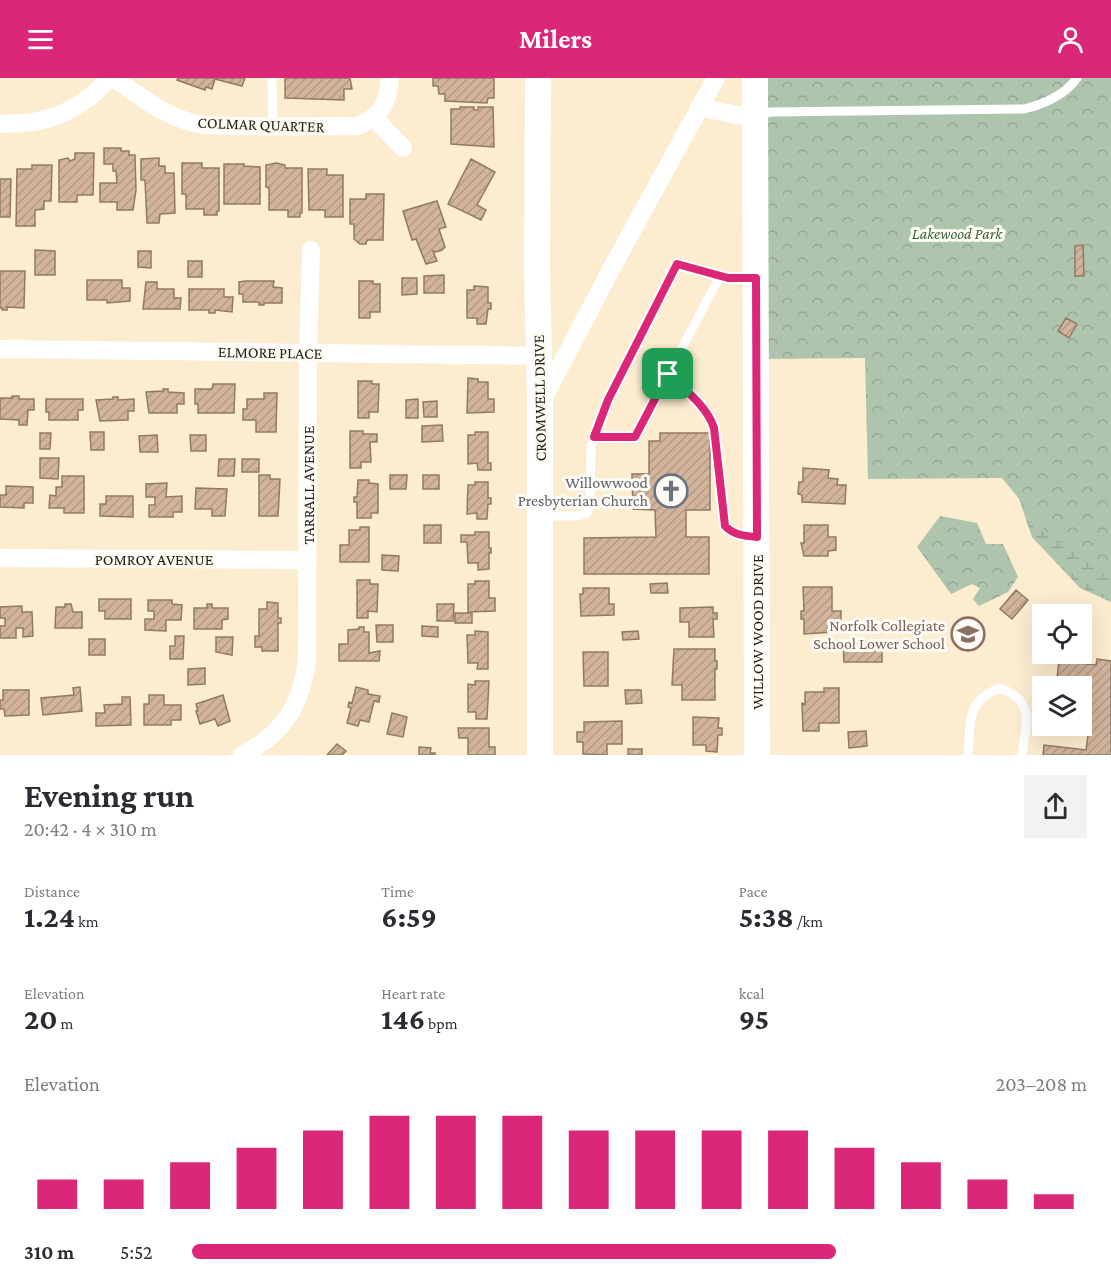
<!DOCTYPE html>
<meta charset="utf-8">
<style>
:root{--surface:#fff;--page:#f2f2f3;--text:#2b2b33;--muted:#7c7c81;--accent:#db2777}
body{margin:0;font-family:"Crimson Pro",serif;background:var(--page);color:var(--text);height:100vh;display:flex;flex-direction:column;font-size:22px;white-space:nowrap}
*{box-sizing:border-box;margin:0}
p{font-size:20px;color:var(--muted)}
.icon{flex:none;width:33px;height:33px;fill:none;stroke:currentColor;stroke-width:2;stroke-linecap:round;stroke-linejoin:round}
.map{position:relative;height:677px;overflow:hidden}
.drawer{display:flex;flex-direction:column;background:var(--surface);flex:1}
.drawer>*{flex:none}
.buttons{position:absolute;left:1032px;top:526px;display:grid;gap:12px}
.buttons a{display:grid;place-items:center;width:60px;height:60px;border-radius:0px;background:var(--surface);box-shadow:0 6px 24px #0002;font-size:30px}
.pin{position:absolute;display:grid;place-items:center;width:51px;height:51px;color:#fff;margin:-26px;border-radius:12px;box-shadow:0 3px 9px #0006}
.round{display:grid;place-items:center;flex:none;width:63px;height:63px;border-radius:0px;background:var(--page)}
.summary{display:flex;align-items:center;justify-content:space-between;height:102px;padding:0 24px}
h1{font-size:33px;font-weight:700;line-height:45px}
.figures{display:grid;grid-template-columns:repeat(3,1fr);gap:9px;height:102px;padding:6px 24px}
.figures div{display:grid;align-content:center}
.figures b{font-size:30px;font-weight:700}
.figures small{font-size:16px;font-weight:400}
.figures p{font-size:16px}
.chart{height:168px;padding:12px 24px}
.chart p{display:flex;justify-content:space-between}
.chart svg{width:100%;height:108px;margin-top:6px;stroke:var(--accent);stroke-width:6}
ul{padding:0 24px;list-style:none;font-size:20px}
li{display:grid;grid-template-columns:96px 72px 1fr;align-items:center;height:45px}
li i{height:15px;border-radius:8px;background:var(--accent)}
header{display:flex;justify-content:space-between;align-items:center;height:78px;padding:0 24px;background:var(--accent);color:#fff;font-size:27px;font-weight:700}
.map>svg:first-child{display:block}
.wetland{fill:url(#wetland-marsh)}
.park{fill:url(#park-crowns)}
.building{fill:url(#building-hatch);stroke:#907966;stroke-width:1.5}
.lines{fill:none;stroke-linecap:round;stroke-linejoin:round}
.lane{stroke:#fff;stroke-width:9}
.street{stroke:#fff;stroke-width:18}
.secondary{stroke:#fff;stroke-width:26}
.route-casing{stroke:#fff;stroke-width:12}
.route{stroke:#db2777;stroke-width:8}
.labels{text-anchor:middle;stroke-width:6;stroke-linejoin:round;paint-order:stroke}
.street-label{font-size:16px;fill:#241e14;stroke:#fefbf5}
.park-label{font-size:16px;font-style:italic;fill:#3c633a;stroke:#fefbf5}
.worship-label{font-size:16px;fill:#5b616d;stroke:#fefbf5;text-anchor:end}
.education-label{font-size:16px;fill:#785e54;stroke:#fefbf5;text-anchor:end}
</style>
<header><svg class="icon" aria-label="menu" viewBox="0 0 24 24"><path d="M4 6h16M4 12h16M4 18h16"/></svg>Milers<svg class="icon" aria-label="person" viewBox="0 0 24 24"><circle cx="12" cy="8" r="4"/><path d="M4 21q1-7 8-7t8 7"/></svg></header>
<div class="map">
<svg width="1111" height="677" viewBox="0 0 1111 677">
<defs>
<pattern id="wetland-marsh" width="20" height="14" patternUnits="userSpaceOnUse" patternTransform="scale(1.5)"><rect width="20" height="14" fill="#aec4ad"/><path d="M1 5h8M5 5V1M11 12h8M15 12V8" fill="none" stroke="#96a894"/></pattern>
<pattern id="park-crowns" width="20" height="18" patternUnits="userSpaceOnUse" patternTransform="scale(1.5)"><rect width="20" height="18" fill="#aec4ad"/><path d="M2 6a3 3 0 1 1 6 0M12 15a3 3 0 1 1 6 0" fill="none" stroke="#96a894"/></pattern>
<pattern id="building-hatch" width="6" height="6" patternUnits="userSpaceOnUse" patternTransform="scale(1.5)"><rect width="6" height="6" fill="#d2b49d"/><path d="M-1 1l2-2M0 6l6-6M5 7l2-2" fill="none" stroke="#b49a86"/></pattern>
</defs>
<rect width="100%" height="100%" fill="#fcecd0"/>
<!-- wetland -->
<path class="wetland" d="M 1017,415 L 1111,465 L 1111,524 L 1080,510 L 1032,459 Z"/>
<!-- park -->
<path class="park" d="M 755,0 L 1111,0 L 1111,487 L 1052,461 L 1002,400 L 868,401 L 865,280 L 757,281 Z
M 940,438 L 977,445 L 986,466 L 1003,466 L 1018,499 L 1008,514 L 979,528 L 973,521 L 980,510 L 972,506 L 951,516 L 917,469 Z"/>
<!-- building -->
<path class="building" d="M 178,0 L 245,0 L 242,8 L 215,1 L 212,11 L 206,9 L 205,12 L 177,2 Z
M 285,0 L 350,0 L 352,11 L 344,11 L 344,22 L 285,20 Z
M 433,0 L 494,0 L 494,20 L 488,20 L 487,25 L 445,23 L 445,16 L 439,16 L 438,8 L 433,8 Z
M 460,29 L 474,29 L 474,32 L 478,32 L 478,29 L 493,29 L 494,69 L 451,66 L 451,31 L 460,31 Z
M 104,70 L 121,70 L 121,73 L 129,73 L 129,77 L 135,77 L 136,112 L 133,132 L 117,132 L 117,124 L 100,124 L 100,105 L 117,105 L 116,93 L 113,93 L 113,86 L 104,86 Z
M 75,75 L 94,75 L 93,117 L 77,117 L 77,124 L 59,124 L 59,82 L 68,80 L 70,83 L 75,81 Z
M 159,80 L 159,88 L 165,88 L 165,95 L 174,95 L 175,135 L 160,136 L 159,145 L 147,145 L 145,102 L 141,102 L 141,81 Z
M 471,81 L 495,94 L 477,127 L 486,132 L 481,142 L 448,126 Z
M 182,85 L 202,85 L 202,90 L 219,90 L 219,133 L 217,133 L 217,137 L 204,137 L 204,131 L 186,131 L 186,116 L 182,116 Z
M 276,85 L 285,87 L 285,90 L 302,90 L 302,135 L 300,135 L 300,139 L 288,139 L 288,132 L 269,132 L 269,110 L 266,109 L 266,87 Z
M 224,86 L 244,86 L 244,88 L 260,89 L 260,126 L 224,126 Z
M 32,87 L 52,87 L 51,123 L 44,123 L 44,131 L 35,132 L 35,148 L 16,148 L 17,91 L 32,91 Z
M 308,91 L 327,91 L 327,97 L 343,97 L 343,139 L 325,139 L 325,132 L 309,132 Z
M 0,101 L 11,101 L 10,139 L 0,139 Z
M 366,116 L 384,116 L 383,162 L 367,162 L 366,166 L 360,166 L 354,161 L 354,146 L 350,146 L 350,121 L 366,121 Z
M 437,123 L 446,149 L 439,151 L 445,169 L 442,172 L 436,174 L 433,173 L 437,183 L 426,186 L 416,161 L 412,162 L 403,133 Z
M 1083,167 L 1084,198 L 1075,198 L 1075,168 Z
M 35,172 L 55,173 L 55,197 L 35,197 Z
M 138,173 L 151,173 L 151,190 L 138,189 Z
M 188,183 L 202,183 L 202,199 L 188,199 Z
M 0,193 L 25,193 L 24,230 L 7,229 L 7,232 L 2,232 L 2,230 L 0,230 Z
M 444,197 L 444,215 L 424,215 L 424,198 Z
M 402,200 L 417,200 L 417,216 L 402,217 Z
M 87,202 L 122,202 L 122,210 L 130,210 L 130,223 L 107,225 L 107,222 L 87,222 Z
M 246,203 L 274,203 L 273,209 L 282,210 L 282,225 L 264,225 L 264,227 L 259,227 L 259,224 L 243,224 L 243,216 L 239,216 L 239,204 Z
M 359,203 L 373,203 L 373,206 L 380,206 L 380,234 L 370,234 L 370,240 L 359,240 Z
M 146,204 L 157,204 L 157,211 L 174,211 L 174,220 L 181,220 L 180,231 L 143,231 Z
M 474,208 L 488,209 L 488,225 L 491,225 L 491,231 L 488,231 L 486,246 L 477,246 L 477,240 L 467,240 L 467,212 L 474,212 Z
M 189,211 L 224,211 L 224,219 L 233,219 L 232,234 L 215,232 L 215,235 L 209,235 L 209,232 L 189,232 Z
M 1066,240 L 1077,246 L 1069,260 L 1058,253 Z
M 468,300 L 478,301 L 478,304 L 488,304 L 488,321 L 494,321 L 494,334 L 467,335 Z
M 358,303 L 372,303 L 372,306 L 379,306 L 378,334 L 369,334 L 369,340 L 358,340 Z
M 213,306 L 235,306 L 234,335 L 198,335 L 198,326 L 195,326 L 195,311 L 212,311 Z
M 163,311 L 168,311 L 168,314 L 184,315 L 184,326 L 177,326 L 177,335 L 149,335 L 146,314 L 163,313 Z
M 264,315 L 277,315 L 276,354 L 256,354 L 256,342 L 243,342 L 243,331 L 247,331 L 247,321 L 264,321 Z
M 12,318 L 19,318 L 19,321 L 34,321 L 34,332 L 28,332 L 27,347 L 19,347 L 19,342 L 0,341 L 0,320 L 12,320 Z
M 113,319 L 118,319 L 118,322 L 134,321 L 134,333 L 128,333 L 128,342 L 100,343 L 96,322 L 113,321 Z
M 46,321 L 83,321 L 83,332 L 78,332 L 78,342 L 49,342 L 49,334 L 46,334 Z
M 418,321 L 418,340 L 406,340 L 406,322 Z
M 437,323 L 437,339 L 424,339 L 423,324 Z
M 442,347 L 443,363 L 422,364 L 422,348 Z
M 350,353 L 363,353 L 363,356 L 377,356 L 377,364 L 370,364 L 371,384 L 361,384 L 361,390 L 350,390 Z
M 90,354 L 104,354 L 104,372 L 91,372 Z
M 475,354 L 488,354 L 488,385 L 491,385 L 491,392 L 478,392 L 477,385 L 468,386 L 468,357 L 475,357 Z
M 40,355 L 51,355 L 50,371 L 40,371 Z
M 660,355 L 710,355 L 710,432 L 686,432 L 686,459 L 709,459 L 709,496 L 584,496 L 584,460 L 656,459 L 655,432 L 633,431 L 632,396 L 649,396 L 649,363 L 660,363 Z
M 157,357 L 158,374 L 140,374 L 139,358 Z
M 190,357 L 206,357 L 206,373 L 191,373 Z
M 40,380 L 59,380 L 58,401 L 40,400 Z
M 219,381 L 235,381 L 234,398 L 218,398 Z
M 242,381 L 259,381 L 259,394 L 242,394 Z
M 803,390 L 829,392 L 828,400 L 838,401 L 837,407 L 846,407 L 845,426 L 802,424 L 802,417 L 798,416 L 799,404 L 803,404 Z
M 259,397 L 270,397 L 270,401 L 280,401 L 278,438 L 259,438 Z
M 390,397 L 407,397 L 406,411 L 390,411 Z
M 423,397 L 439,397 L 439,411 L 423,411 Z
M 62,398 L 84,398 L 84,435 L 64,435 L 64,430 L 49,430 L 50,417 L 56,418 L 56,409 L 62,409 Z
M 358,402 L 369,402 L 369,405 L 378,406 L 378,435 L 371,435 L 371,440 L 357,440 L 357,424 L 354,424 L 354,419 L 357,419 Z
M 475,404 L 488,404 L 488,420 L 491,420 L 491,426 L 488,426 L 487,441 L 477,441 L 477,435 L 467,436 L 468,407 L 475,407 Z
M 167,405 L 166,419 L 182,418 L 182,434 L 173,434 L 173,439 L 149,439 L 149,427 L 155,427 L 155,419 L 146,419 L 146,406 Z
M 6,408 L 33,409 L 33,425 L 24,425 L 24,430 L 0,429 L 0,417 L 6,417 Z
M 196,410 L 227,411 L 225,438 L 212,438 L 212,431 L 195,431 Z
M 106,418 L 133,418 L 133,439 L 100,438 L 100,426 L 106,426 Z
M 424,447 L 441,447 L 441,465 L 424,465 Z
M 804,447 L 828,447 L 828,459 L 836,459 L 836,472 L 828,473 L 828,478 L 804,478 L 801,465 L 804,465 Z
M 360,449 L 369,449 L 369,484 L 340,484 L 340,467 L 349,467 L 349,452 L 360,452 Z
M 475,454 L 489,454 L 489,470 L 491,470 L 491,475 L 489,475 L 489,491 L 478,492 L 478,485 L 468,485 L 467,464 L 461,464 L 461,457 L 475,457 Z
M 382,477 L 399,478 L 398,493 L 382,492 Z
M 357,502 L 370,502 L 370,506 L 378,506 L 377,534 L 368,533 L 368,540 L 357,540 Z
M 475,503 L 489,503 L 489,520 L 495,520 L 495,533 L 468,534 L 468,506 L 475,506 Z
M 667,505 L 668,515 L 651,515 L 650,506 Z
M 803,509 L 832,509 L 832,533 L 841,533 L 841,547 L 833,547 L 834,554 L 804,556 L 804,541 L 801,541 L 801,533 L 804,533 Z
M 583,510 L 609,510 L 609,526 L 614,526 L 614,537 L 581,538 L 580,516 L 583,516 Z
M 1016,512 L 1028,522 L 1012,541 L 1000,531 Z
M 99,521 L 131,521 L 131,541 L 105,541 L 105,533 L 99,533 Z
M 148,522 L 172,522 L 172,526 L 182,527 L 181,542 L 166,542 L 166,553 L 145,552 L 145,541 L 154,541 L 154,533 L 148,533 Z
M 267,524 L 278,525 L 278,540 L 281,540 L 281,545 L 278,545 L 278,573 L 262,573 L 262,569 L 255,569 L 255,558 L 259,558 L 259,531 L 267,531 Z
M 65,526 L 71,526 L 73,534 L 82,534 L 82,550 L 55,550 L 56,529 L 65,529 Z
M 207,526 L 212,526 L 212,530 L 228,530 L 228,541 L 222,542 L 222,551 L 194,551 L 194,530 L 207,530 Z
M 437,526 L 454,526 L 453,543 L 437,543 Z
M 22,528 L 22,534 L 32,534 L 33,558 L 23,559 L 23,550 L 16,550 L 16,560 L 0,560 L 0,548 L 5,548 L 5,540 L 0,540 L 0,529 Z
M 713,529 L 713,535 L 717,535 L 717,541 L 713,541 L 714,559 L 689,559 L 689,544 L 680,544 L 680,530 Z
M 455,535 L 472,535 L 472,545 L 455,545 Z
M 376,547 L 393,547 L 393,564 L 377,564 Z
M 422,548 L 438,549 L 438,559 L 422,558 Z
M 359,549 L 364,549 L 364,554 L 369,554 L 369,575 L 380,573 L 379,583 L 339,583 L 339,566 L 348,566 L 348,552 L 359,551 Z
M 475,553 L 488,554 L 488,591 L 477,591 L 478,585 L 468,585 L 467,557 L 475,557 Z
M 638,553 L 639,561 L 623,562 L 622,554 Z
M 175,558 L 184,558 L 183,581 L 170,581 L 170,568 L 175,568 Z
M 216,559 L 233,559 L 232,577 L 216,574 Z
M 89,561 L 105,561 L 105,577 L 89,577 Z
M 843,564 L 882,564 L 882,584 L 844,584 Z
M 674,571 L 715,571 L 715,583 L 717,583 L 717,591 L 715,591 L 715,622 L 682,622 L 682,607 L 672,607 Z
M 583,574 L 608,574 L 608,608 L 584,608 Z
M 1097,581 L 1111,583 L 1111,677 L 1043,677 L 1044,667 L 1086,672 L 1091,634 L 1082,633 L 1082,609 L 1056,609 L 1059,583 L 1096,587 Z
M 205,590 L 205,606 L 188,607 L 188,591 Z
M 475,603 L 489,603 L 487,641 L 476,641 L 476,634 L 468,634 L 468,606 L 475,607 Z
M 80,609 L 82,633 L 43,637 L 41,620 L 74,617 L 73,610 Z
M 356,609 L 368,612 L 368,616 L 380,618 L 379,624 L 374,623 L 369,644 L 360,642 L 358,648 L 347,645 L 351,630 L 348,629 L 349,624 L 352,625 Z
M 824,610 L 839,610 L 839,645 L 819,645 L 819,653 L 803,653 L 802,625 L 805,626 L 805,614 L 824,614 Z
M 3,612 L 29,612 L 29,637 L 5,638 L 4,631 L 0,631 L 0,622 L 3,622 Z
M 625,612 L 641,612 L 642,625 L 626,626 Z
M 149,617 L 164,617 L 164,627 L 181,627 L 181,642 L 171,642 L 171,647 L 144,647 L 144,626 L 149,626 Z
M 223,617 L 230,643 L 218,648 L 215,641 L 200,646 L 196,633 L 198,633 L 196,626 Z
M 122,619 L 130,619 L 131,647 L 96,648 L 96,635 L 105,635 L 104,627 L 122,626 Z
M 392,635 L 407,639 L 403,659 L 387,656 Z
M 693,639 L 719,640 L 718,650 L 722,650 L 722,657 L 718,657 L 717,674 L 706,673 L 706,667 L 693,667 Z
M 622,643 L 622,666 L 607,666 L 607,677 L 583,676 L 583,664 L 577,664 L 577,654 L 584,654 L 584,644 Z
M 458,650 L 489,650 L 489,669 L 495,669 L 495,677 L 468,677 L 468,660 L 459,660 Z
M 866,653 L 867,668 L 849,670 L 848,654 Z
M 337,666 L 346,673 L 342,677 L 327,677 Z
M 419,669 L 431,670 L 430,675 L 435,675 L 435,677 L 419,677 Z
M 628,671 L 642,671 L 642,677 L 628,677 Z"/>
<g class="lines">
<!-- lane -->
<path class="lane" d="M 272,0 L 273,49
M 756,37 L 771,34 L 1024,31 C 1044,26 1064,18 1077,0
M 668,296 C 685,312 707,328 714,350 L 725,448 C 734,457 744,458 756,459
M 594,359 L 635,359 L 720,198
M 541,438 L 577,438 L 587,435 L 590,427 L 591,368 L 608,322 L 677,186 L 728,200 L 753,200
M 968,677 C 971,645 965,623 1000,610 C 1036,623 1026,645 1022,677"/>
<!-- street -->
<path class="street" d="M 114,0 C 138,17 164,38 194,45 C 210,49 227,48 244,48 C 282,49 320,48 358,48 C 382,38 388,25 390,0
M 699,29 L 736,37 L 755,37
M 374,40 L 403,70
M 0,46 C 12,45 26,46 38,43 C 65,38 92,21 109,0
M 0,271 L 539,278
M 541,325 L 615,184 L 716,0
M 0,480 L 307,482
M 242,677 C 283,656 301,628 307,582 L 308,274 L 311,172"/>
<!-- secondary -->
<path class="secondary" d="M 538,0 L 537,191 L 540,326 L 540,677
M 755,0 L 757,677"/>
</g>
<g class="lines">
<!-- route casing -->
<g class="route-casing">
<path id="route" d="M 677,186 L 728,200 L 756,200 L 757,459 C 744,458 734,457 725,448 L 714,350 C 707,328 685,312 668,296 L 635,359 L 594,359 L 608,322 Z"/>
</g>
<!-- route -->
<use href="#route" class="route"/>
</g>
<!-- icons -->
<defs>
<g id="church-ring" transform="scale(1.725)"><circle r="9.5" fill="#fefbf5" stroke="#6b7280" stroke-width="1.5"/><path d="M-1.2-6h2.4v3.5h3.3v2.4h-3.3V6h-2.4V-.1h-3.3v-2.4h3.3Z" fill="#6b7280"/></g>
<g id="school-ring" transform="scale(1.725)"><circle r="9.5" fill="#fefbf5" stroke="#8d6e63" stroke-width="1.5"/><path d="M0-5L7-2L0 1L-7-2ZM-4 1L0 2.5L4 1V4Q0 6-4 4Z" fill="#8d6e63"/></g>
</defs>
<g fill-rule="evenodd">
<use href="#church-ring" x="671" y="413"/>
<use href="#school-ring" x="968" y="556"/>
</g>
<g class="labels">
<!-- street labels -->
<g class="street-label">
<text transform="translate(261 46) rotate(2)" y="6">COLMAR QUARTER</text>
<text transform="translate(270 274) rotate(1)" y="6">ELMORE PLACE</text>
<text transform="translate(539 320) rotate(-91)" y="6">CROMWELL DRIVE</text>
<text transform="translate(308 407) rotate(-90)" y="6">TARRALL AVENUE</text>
<text x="154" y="487">POMROY AVENUE</text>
<text transform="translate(757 554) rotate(-90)" y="6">WILLOW WOOD DRIVE</text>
</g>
<!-- park labels -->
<g class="park-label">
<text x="957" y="161">Lakewood Park</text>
</g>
<!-- worship labels -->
<g class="worship-label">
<text x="648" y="410">Willowwood<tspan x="648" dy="18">Presbyterian Church</tspan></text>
</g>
<!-- education labels -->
<g class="education-label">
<text x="945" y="553">Norfolk Collegiate<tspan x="945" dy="18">School Lower School</tspan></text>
</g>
</g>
</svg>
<div class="buttons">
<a><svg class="icon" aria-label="locate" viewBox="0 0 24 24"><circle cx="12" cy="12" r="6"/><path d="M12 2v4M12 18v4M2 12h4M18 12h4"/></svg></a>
<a><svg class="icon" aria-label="layers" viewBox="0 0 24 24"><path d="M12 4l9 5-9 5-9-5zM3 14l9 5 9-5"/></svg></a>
</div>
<div class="pin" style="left:668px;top:296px;background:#1e9e55"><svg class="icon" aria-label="arrive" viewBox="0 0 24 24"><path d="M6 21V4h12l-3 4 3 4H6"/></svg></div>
</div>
<section class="drawer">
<div class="summary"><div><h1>Evening run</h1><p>20:42 · 4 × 310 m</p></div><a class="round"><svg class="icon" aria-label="share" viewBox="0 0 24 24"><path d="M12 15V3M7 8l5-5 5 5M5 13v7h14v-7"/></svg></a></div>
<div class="figures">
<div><p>Distance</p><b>1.24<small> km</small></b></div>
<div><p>Time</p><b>6:59</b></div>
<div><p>Pace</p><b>5:38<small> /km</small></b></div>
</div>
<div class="figures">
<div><p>Elevation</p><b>20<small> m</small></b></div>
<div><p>Heart rate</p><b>146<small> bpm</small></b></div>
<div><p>kcal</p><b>95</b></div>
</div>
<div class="chart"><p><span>Elevation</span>203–208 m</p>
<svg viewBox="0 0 160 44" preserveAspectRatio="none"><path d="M5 44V32M15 44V32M25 44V25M35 44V19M45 44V12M55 44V6M65 44V6M75 44V6M85 44V12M95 44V12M105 44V12M115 44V12M125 44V19M135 44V25M145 44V32M155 44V38"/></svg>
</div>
<ul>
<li><b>310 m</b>5:52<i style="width:72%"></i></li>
</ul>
</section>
